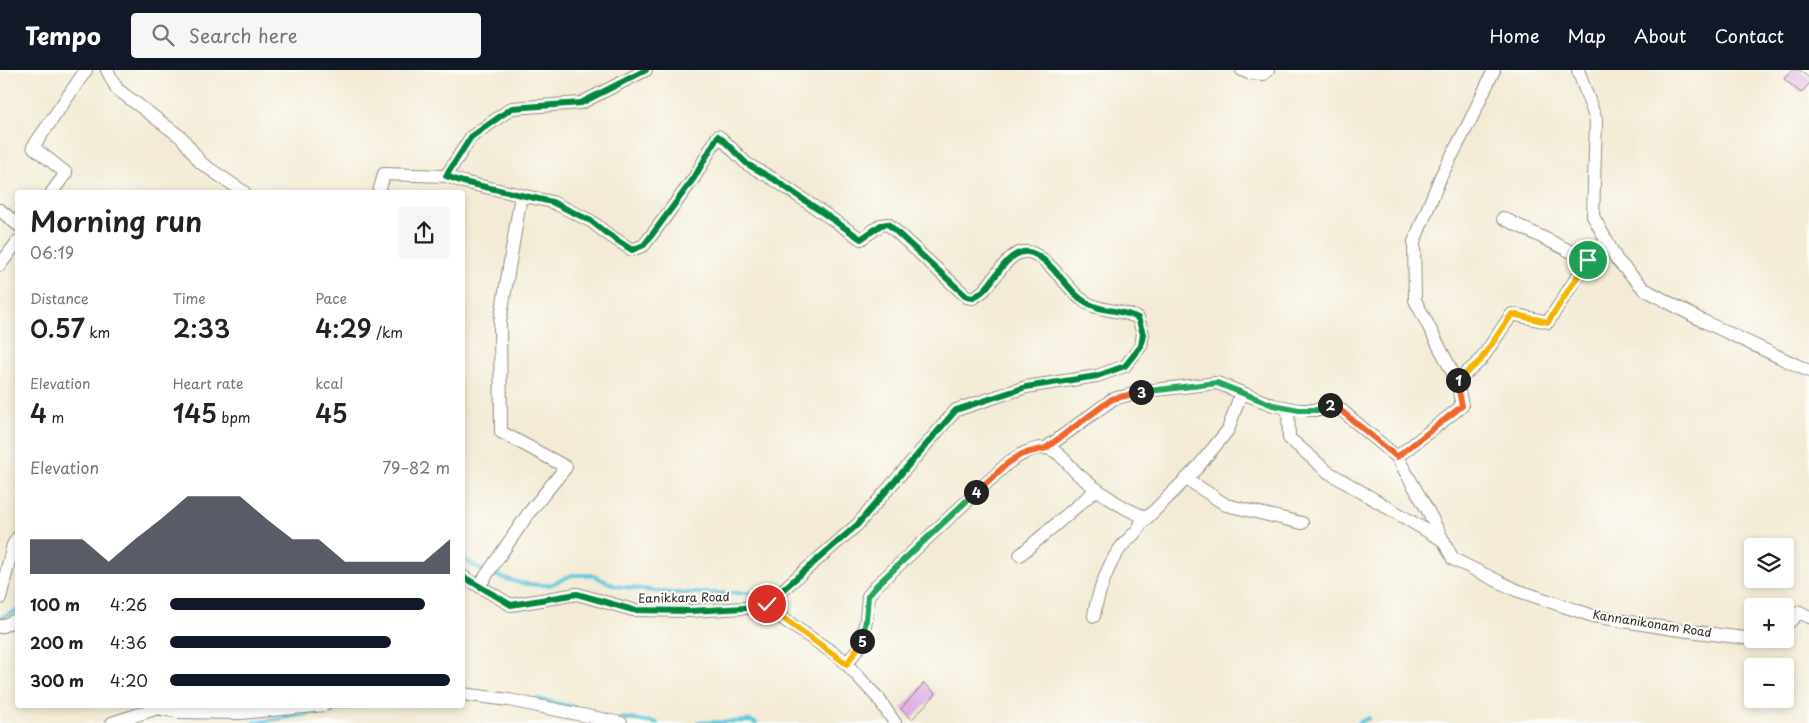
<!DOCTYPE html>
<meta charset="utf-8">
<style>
:root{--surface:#fff;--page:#f6f6f6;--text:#222;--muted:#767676;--accent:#111827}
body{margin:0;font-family:"Playpen Sans",sans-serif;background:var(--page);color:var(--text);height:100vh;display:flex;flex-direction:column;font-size:19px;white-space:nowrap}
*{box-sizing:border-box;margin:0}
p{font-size:16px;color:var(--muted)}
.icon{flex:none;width:28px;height:28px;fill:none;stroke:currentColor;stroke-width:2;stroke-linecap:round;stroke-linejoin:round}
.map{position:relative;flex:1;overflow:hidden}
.drawer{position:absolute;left:15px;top:120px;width:450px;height:518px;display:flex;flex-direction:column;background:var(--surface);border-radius:5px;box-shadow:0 2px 8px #0003}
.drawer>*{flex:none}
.tools{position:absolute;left:1744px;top:468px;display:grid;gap:10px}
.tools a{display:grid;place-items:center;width:50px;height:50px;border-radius:5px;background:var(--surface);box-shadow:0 2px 8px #0003;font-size:25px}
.pin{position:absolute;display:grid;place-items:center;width:42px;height:42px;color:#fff;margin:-21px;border:2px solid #fff;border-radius:50%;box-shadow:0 1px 5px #0007}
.km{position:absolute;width:25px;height:25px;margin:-12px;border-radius:50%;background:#222;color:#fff;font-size:14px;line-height:25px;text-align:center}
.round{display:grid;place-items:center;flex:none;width:52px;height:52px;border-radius:5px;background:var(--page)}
.summary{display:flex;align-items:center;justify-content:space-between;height:85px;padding:0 15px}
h1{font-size:28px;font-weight:600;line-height:38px}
.metrics{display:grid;grid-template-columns:repeat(3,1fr);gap:8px;height:85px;padding:5px 15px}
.metrics div{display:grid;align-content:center}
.metrics b{font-size:25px;font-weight:600}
.metrics small{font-size:14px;font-weight:400}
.metrics p{font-size:14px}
.chart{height:140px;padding:10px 15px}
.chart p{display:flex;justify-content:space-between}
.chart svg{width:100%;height:90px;margin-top:5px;fill:var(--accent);opacity:.7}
ul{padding:0 15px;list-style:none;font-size:16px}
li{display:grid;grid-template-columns:80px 60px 1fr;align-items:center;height:38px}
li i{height:12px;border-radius:6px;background:var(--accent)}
header{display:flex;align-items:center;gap:30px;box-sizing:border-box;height:70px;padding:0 25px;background:var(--accent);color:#fff}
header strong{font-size:24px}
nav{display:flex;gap:28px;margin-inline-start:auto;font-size:18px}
.search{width:350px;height:45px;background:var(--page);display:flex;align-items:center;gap:12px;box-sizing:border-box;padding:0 18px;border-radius:5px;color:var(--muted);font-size:19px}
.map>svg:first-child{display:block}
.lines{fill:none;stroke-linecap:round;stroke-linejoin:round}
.stream{stroke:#60c7dc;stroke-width:4}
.building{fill:#dfade6}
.minor-casing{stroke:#8f8b80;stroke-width:14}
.minor{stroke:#fff;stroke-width:12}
.cycleway-casing{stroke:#fdfcf7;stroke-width:9}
.cycleway{stroke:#00873e;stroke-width:6}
.split-1-casing{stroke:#fff;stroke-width:10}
.split-2-casing{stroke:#fff;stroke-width:10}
.split-3-casing{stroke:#fff;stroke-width:10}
.split-4-casing{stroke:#fff;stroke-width:10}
.split-5-casing{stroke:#fff;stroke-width:10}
.split-6-casing{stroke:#fff;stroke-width:10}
.split-1{stroke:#f5b400;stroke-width:6}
.split-2{stroke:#f0652b;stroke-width:6}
.split-3{stroke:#22a559;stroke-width:6}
.split-4{stroke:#f0652b;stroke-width:6}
.split-5{stroke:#22a559;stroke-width:6}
.split-6{stroke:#f5b400;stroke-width:6}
.labels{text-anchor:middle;stroke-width:4;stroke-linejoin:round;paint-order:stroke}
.street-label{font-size:12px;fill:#2b2b2b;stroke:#fdfcf7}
</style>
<header>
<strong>Tempo</strong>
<div class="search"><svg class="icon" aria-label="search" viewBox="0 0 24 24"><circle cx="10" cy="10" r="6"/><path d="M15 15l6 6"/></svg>Search here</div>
<nav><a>Home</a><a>Map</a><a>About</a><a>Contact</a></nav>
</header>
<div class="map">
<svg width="1809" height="653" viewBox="0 0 1809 653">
<rect width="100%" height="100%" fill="#fdfcf7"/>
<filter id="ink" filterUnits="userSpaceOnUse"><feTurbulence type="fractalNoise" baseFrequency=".02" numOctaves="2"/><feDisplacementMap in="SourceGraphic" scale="10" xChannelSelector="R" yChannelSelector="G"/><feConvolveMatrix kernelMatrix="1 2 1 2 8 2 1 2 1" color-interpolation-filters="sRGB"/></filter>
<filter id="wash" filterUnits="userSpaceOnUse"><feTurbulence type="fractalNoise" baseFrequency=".0096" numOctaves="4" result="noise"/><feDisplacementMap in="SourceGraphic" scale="20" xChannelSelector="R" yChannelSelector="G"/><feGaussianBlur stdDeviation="1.12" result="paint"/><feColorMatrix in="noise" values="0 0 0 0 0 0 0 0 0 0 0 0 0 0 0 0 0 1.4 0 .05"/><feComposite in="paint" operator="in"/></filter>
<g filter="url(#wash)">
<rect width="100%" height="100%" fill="#f3ebd5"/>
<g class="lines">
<!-- stream -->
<path class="stream" d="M 462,488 L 485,502 L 520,513 L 538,515 L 550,515 L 572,505 L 592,505 L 616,516 L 672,523 L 761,523 L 803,555
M 0,548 L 18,540
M 537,629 L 574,637
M 622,648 L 657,653
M 254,653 L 362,635
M 697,653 L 750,651 L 756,653
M 1358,653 L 1369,648"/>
</g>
<g id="blocks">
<!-- building -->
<path class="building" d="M 1792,0 L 1800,0 L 1809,8 L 1809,14 L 1801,23 L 1784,9 Z
M 924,613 L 936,624 L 912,649 L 901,639 Z"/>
</g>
</g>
<g filter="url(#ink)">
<use href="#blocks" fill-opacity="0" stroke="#8f8b80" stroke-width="1"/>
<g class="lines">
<!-- minor casing -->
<g class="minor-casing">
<path id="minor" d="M 107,0 L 117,19 L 182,68 L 201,93 L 244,122
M 1242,0 L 1248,3 L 1263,4 L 1268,0
M 1578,0 L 1596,50 L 1593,146 L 1617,190 L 1644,219 L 1701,250 L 1809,301
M 52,122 L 66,103 L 33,77 L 86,0
M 379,122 L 384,104 L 446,106
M 0,140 L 18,155
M 1503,148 L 1588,190
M 0,195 L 18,171
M 1457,311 L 1415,230 L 1414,172 L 1441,106 L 1470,51 L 1494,0
M 1288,338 L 1289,368 L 1328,402 L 1444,471
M 1046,378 L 1113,329 L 1145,321 L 1217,313 L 1273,335 L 1299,340 L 1321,340 L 1333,333 L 1397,387 L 1428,441 L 1453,489 L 1516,520 L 1593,546 L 1673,559 L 1769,571 L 1771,569
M 1397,387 L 1462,336 L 1457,311 L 1480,291 L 1512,244 L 1548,252 L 1588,190 L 1607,170
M 1187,409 L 1226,435 L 1302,453
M 1142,453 L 1197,398 L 1228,360 L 1241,323
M 1020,485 L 1097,419
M 462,506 L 511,535 L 577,524 L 633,540 L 690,541 L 763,537 L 857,455 L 956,340 L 1026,317 L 1097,306 L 1125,296 L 1141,276 L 1143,264 L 1138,248 C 1119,238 1099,243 1081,229 C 1066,218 1043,178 1023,182 C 1006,185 996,208 985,219 C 982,223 977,225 973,228 L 967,227 L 888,154 L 881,155 L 861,169 L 775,110 L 747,94 L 723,70 L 718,66 L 694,108 L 654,162 L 644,175 L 632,180 L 606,163 L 591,151 L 552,132 L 463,112 L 446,106 L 471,67 L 512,38 L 581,33 L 646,0
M 479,516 L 528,444 L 566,397 L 501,362 L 500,252 L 521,125
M 0,528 L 13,475 L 18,467
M 763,537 L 780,547 L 841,588 L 878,628 L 895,653
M 1785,556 L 1800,542 L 1809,547
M 0,557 L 18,549
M 847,594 L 861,574 L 866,550 L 868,526 L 876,516 L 1008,393 C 1018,386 1030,378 1044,378 C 1059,378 1070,398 1080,406 C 1097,420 1122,439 1143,446 C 1141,462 1127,468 1119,480 C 1108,494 1096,529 1094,546
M 462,624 L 509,630 L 621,653
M 112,653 L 158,638 L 178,642 L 240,643 L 325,635"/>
</g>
<!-- minor -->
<use href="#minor" class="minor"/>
<!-- cycleway casing -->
<g class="cycleway-casing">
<path id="cycleway" d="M 462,506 L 511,535 L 577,524 L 633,540 L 690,541 L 763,537 L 857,455 L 956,340 L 1026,317 L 1097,306 L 1125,296 L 1141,276 L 1143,264 L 1138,248 C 1119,238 1099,243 1081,229 C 1066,218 1043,178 1023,182 C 1006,185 996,208 985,219 C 982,223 977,225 973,228 L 967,227 L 888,154 L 881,155 L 861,169 L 775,110 L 747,94 L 723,70 L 718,66 L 694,108 L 654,162 L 644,175 L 632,180 L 606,163 L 591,151 L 552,132 L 463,112 L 446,106 L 471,67 L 512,38 L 581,33 L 646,0"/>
</g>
<!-- cycleway -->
<use href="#cycleway" class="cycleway"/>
</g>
</g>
<g class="lines" filter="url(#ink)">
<!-- split-1 casing -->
<g class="split-1-casing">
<path id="split-1" d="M 1458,310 L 1480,291 L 1512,244 L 1548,252 L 1588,190"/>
</g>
<!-- split-2 casing -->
<g class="split-2-casing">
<path id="split-2" d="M 1330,335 L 1333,334 L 1397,387 L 1462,336 L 1457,311 L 1458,310"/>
</g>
<!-- split-3 casing -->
<g class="split-3-casing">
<path id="split-3" d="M 1141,322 L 1217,313 L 1273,335 L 1299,340 L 1321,340 L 1330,335"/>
</g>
<!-- split-4 casing -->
<g class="split-4-casing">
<path id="split-4" d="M 976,422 L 1008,393 L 1022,384 L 1046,378 L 1112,329 L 1141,322"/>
</g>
<!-- split-5 casing -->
<g class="split-5-casing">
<path id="split-5" d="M 862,571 L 866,550 L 868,526 L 876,516 L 976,422"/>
</g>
<!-- split-6 casing -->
<g class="split-6-casing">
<path id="split-6" d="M 767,534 L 763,537 L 780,546 L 847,594 L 862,571"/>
</g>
<!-- split-1 -->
<use href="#split-1" class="split-1"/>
<!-- split-2 -->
<use href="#split-2" class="split-2"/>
<!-- split-3 -->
<use href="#split-3" class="split-3"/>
<!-- split-4 -->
<use href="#split-4" class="split-4"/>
<!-- split-5 -->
<use href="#split-5" class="split-5"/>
<!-- split-6 -->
<use href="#split-6" class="split-6"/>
</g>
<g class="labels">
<!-- street labels -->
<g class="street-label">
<text transform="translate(684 528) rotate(-1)" y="4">Eanikkara Road</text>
<text transform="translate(1652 554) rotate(9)" y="4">Kannanikonam Road</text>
</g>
</g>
</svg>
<div class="tools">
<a><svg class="icon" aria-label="layers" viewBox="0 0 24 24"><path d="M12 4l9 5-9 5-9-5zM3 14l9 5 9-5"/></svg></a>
<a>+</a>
<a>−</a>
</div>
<div class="pin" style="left:1588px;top:190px;background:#1e9e55"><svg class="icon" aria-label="arrive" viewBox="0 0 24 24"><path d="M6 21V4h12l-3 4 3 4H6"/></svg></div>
<div class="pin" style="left:767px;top:534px;background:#d93025"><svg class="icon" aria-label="check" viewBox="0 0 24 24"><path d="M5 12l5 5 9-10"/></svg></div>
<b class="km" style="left:1458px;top:310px">1</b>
<b class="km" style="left:1330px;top:335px">2</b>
<b class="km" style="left:1141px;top:322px">3</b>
<b class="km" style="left:976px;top:422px">4</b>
<b class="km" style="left:862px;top:571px">5</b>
<section class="drawer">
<div class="summary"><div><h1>Morning run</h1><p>06:19</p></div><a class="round"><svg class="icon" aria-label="share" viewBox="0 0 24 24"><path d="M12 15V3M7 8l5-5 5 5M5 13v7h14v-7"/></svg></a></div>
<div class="metrics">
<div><p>Distance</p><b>0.57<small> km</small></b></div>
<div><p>Time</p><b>2:33</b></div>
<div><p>Pace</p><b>4:29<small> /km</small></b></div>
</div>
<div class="metrics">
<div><p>Elevation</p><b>4<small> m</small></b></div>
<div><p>Heart rate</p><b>145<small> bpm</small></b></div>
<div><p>kcal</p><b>45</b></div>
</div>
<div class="chart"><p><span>Elevation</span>79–82 m</p>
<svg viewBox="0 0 160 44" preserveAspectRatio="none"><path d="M0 44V27L10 27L20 27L30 38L40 27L50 17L60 6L70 6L80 6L90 17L100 27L110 27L120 38L130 38L140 38L150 38L160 27V44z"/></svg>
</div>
<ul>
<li><b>100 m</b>4:26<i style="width:91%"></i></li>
<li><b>200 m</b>4:36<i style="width:79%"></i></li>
<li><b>300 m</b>4:20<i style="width:100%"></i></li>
</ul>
</section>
</div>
